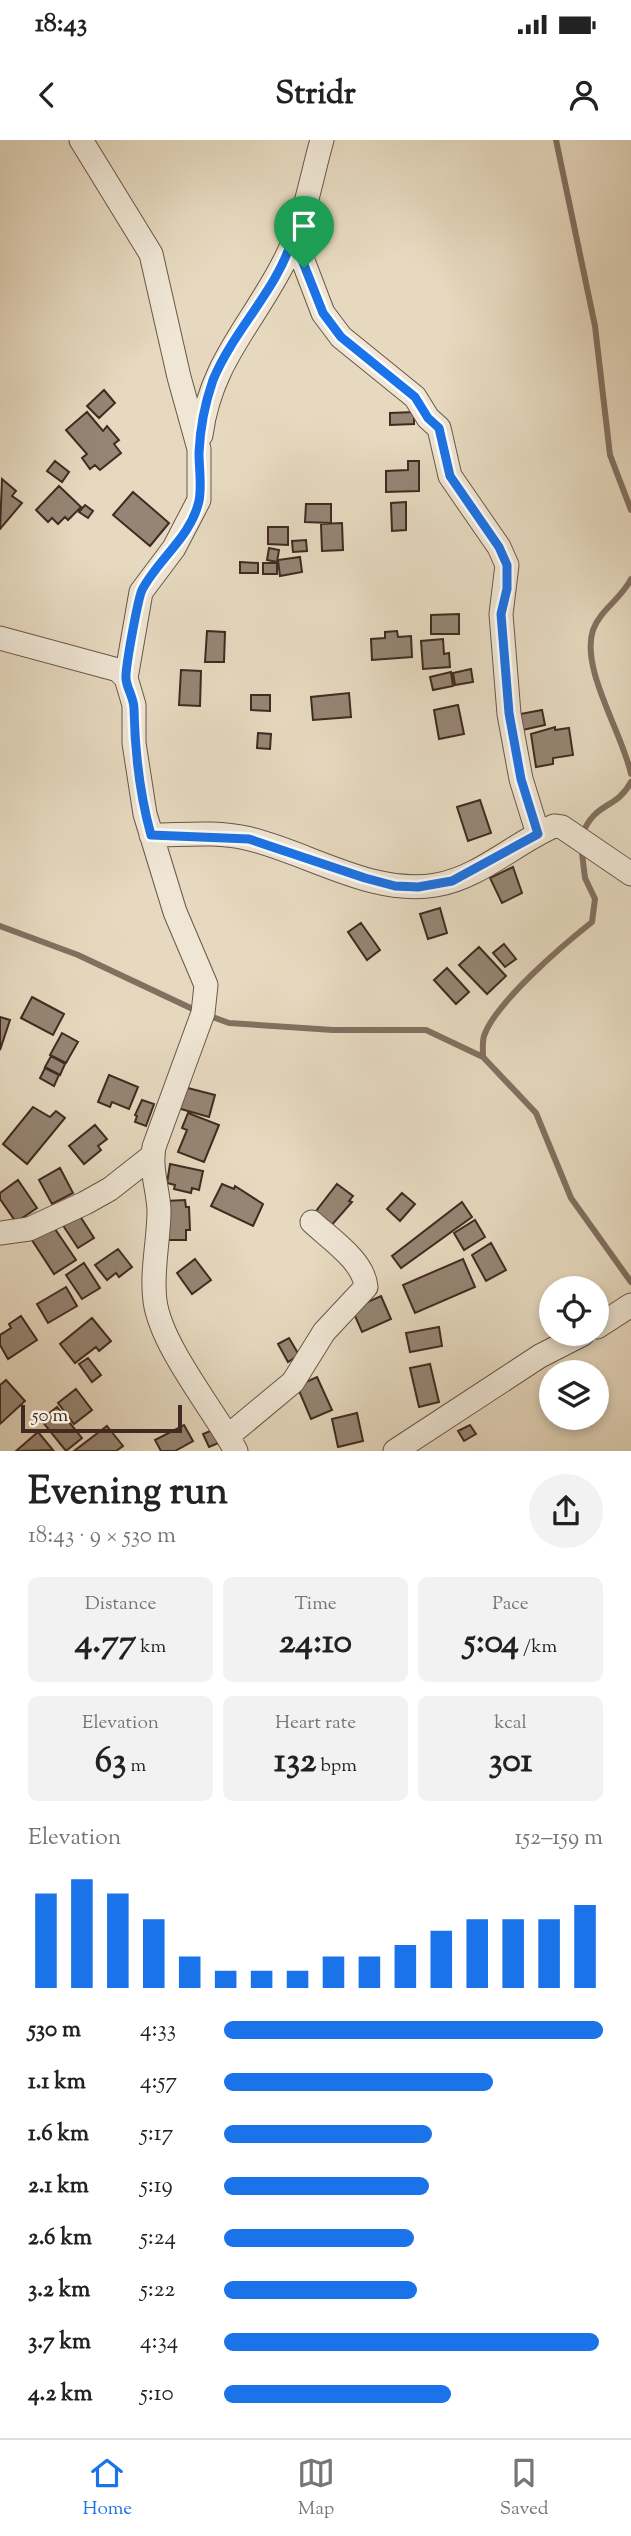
<!DOCTYPE html>
<meta charset="utf-8">
<style>
:root{--surface:#fff;--page:#f2f2f2;--text:#222;--muted:#767676;--line:#e0e0e0;--accent:#1a73e8}
body{margin:0;font-family:"Sorts Mill Goudy",serif;background:var(--page);color:var(--text);height:100vh;display:flex;flex-direction:column;font-size:26px;white-space:nowrap}
*{box-sizing:border-box;margin:0}
p{font-size:23px;color:var(--muted)}
.icon{flex:none;width:38px;height:38px;fill:none;stroke:currentColor;stroke-width:2;stroke-linecap:round;stroke-linejoin:round}
.map{position:relative;height:1311px;overflow:hidden}
.sheet{display:flex;flex-direction:column;background:var(--surface);flex:1}
.sheet>*{flex:none}
.fabs{position:absolute;left:539px;top:1136px;display:grid;gap:14px}
.fabs a{display:grid;place-items:center;width:70px;height:70px;border-radius:50%;background:var(--surface);box-shadow:0 4px 10px #0003;font-size:35px}
.scale{position:absolute;left:21px;bottom:18px;width:161px;box-sizing:border-box;padding-left:7px;border:4px solid #402a22;border-top:0;font-size:19px;line-height:24px;white-space:nowrap;color:#402a22;-webkit-text-stroke:5px #efe6d5;paint-order:stroke}
.pin{position:absolute;display:grid;place-items:center;width:60px;height:60px;color:#fff;margin:-72px -30px;border-radius:50% 50% 50% 0;rotate:-45deg;box-shadow:0 0 7px #0007}
.pin .icon{rotate:45deg}
.round{display:grid;place-items:center;flex:none;width:74px;height:74px;border-radius:37px;background:var(--page)}
.headline{display:flex;align-items:center;justify-content:space-between;height:119px;padding:0 28px}
h1{font-size:38px;font-weight:800;line-height:52px}
.metrics{display:grid;grid-template-columns:repeat(3,1fr);gap:10px;height:119px;padding:7px 28px}
.metrics div{display:grid;align-content:center;border-radius:10px;background:var(--page);text-align:center}
.metrics b{font-size:35px;font-weight:800}
.metrics small{font-size:19px;font-weight:400}
.metrics p{font-size:19px}
.chart{height:196px;padding:14px 28px}
.chart p{display:flex;justify-content:space-between}
.chart svg{width:100%;height:126px;margin-top:7px;stroke:var(--accent);stroke-width:6}
ul{padding:0 28px;list-style:none;font-size:23px}
li{display:grid;grid-template-columns:112px 84px 1fr;align-items:center;height:52px}
li i{height:18px;border-radius:9px;background:var(--accent)}
.status{display:flex;justify-content:space-between;align-items:center;height:49px;padding:0 35px;background:var(--surface);direction:ltr}
.status svg{height:19px;fill:currentColor}
header{display:flex;justify-content:space-between;align-items:center;height:91px;padding:0 28px;background:var(--surface);font-size:32px;font-weight:800}
.tab-bar{display:flex;justify-content:space-around;align-items:center;height:98px;border-top:2px solid var(--line);background:var(--surface);font-size:19px;color:var(--muted)}
.tab-bar a{display:grid;justify-items:center;gap:4px}
.tab-bar .on{color:var(--accent)}
.map>svg:first-child{display:block}
.lines{fill:none;stroke-linecap:round;stroke-linejoin:round}
.stream{stroke:#827060;stroke-width:6}
.building{fill:#968574;stroke:#402a22;stroke-width:2}
.minor-casing{stroke:#6a5649;stroke-width:25}
.minor{stroke:#efe6d5;stroke-width:23}
.route-casing{stroke:#fff;stroke-width:14}
.route{stroke:#1a73e8;stroke-width:9}
</style>
<div class="status"><b>18:43</b><svg viewBox="0 0 49 12"><path d="M0 12V9h3v3zM5 12V6h3v6zM10 12V3h3v9zM15 12V0h3v12zM26 1h20v11H26zM47 4h2v5h-2z"/></svg></div>
<header><svg class="icon" aria-label="back" viewBox="0 0 24 24"><path d="M15 5l-7 7 7 7"/></svg>Stridr<svg class="icon" aria-label="person" viewBox="0 0 24 24"><circle cx="12" cy="8" r="4"/><path d="M4 21q1-7 8-7t8 7"/></svg></header>
<div class="map">
<svg width="631" height="1311" viewBox="0 0 631 1311">
<rect width="100%" height="100%" fill="#e6d9bf"/>
<filter id="stains"><feTurbulence type="fractalNoise" baseFrequency=".00286" numOctaves="4"/><feColorMatrix values="0 0 0 0 .2 0 0 0 0 .09 0 0 0 0 .02 0 0 0 .5 -.17"/></filter>
<radialGradient id="worn" r=".72"><stop offset=".6" stop-color="#630" stop-opacity="0"/><stop offset="1" stop-color="#630" stop-opacity=".3"/></radialGradient>
<g class="lines">
<!-- stream -->
<path class="stream" d="M 556,0 L 595,186 L 610,315 L 631,370
M 631,439 C 622,458 600,470 593,490 C 580,529 623,594 631,634
M 582,695 C 595,661 616,670 631,642
M 0,786 L 78,815 L 197,871
M 207,875 L 229,883 L 333,890 L 426,890 L 483,917 L 536,973 L 571,1058 L 631,1142
M 483,917 C 483,910 482,903 484,896 C 495,863 563,805 592,782 L 595,759 L 585,738 L 581,705"/>
</g>
<!-- building -->
<path class="building" d="M 104,250 L 115,263 L 99,278 L 87,266 Z
M 87,272 L 103,291 L 107,286 L 119,300 L 114,304 L 121,313 L 100,330 L 95,325 L 90,329 L 82,318 L 87,314 L 66,290 Z
M 414,272 L 414,284 L 390,285 L 390,273 Z
M 55,321 L 69,332 L 62,342 L 47,331 Z
M 408,321 L 419,321 L 419,351 L 386,352 L 386,331 L 408,330 Z
M 2,339 L 16,351 L 12,356 L 22,363 L 0,389 Z
M 59,346 L 81,367 L 68,380 L 65,377 L 58,384 L 52,378 L 48,382 L 36,370 Z
M 133,352 L 169,383 L 150,406 L 113,375 Z
M 406,362 L 406,390 L 392,391 L 391,363 Z
M 306,364 L 331,364 L 331,383 L 305,382 Z
M 85,365 L 93,371 L 88,378 L 79,372 Z
M 342,383 L 343,410 L 322,411 L 321,384 Z
M 268,387 L 288,387 L 288,405 L 268,404 Z
M 306,400 L 307,411 L 293,412 L 292,401 Z
M 269,408 L 279,410 L 277,422 L 267,420 Z
M 300,417 L 302,432 L 280,436 L 278,420 Z
M 240,422 L 258,423 L 258,433 L 240,433 Z
M 263,423 L 277,423 L 277,434 L 263,434 Z
M 459,474 L 459,494 L 431,494 L 431,475 Z
M 207,491 L 225,492 L 224,522 L 205,522 Z
M 397,491 L 398,497 L 411,496 L 412,517 L 372,520 L 371,499 L 385,498 L 385,492 Z
M 443,499 L 444,514 L 449,513 L 450,527 L 423,529 L 421,501 Z
M 471,529 L 473,542 L 455,545 L 453,533 Z
M 181,530 L 201,531 L 200,566 L 179,565 Z
M 451,532 L 453,546 L 433,550 L 430,537 Z
M 349,553 L 351,577 L 313,580 L 311,557 Z
M 251,555 L 270,555 L 270,571 L 251,570 Z
M 458,565 L 464,594 L 439,599 L 434,570 Z
M 542,570 L 545,585 L 518,591 L 515,575 Z
M 555,587 L 555,590 L 569,588 L 573,615 L 553,618 L 553,624 L 536,627 L 531,594 Z
M 258,593 L 271,594 L 270,609 L 257,608 Z
M 480,660 L 491,693 L 468,701 L 457,667 Z
M 513,727 L 522,753 L 502,763 L 490,738 Z
M 440,768 L 447,793 L 428,799 L 420,774 Z
M 361,783 L 380,810 L 367,820 L 348,792 Z
M 504,804 L 516,819 L 505,827 L 493,813 Z
M 479,807 L 506,836 L 487,854 L 459,825 Z
M 447,828 L 469,852 L 456,864 L 434,840 Z
M 32,857 L 64,874 L 53,895 L 21,878 Z
M 0,877 L 10,880 L 0,910 Z
M 62,893 L 78,902 L 66,923 L 50,915 Z
M 51,916 L 65,924 L 60,935 L 45,927 Z
M 45,928 L 59,935 L 54,946 L 40,938 Z
M 109,935 L 138,947 L 129,969 L 112,962 L 110,967 L 98,962 Z
M 180,946 L 215,955 L 209,977 L 174,967 Z
M 142,960 L 154,964 L 146,986 L 135,982 L 137,976 L 135,975 Z
M 33,967 L 50,977 L 56,971 L 65,978 L 27,1024 L 3,1004 Z
M 188,973 L 219,985 L 204,1022 L 178,1012 L 187,990 L 182,988 Z
M 95,985 L 107,999 L 98,1006 L 101,1010 L 84,1024 L 69,1006 Z
M 170,1024 L 203,1031 L 199,1050 L 192,1048 L 191,1053 L 174,1049 L 175,1045 L 167,1043 Z
M 60,1028 L 73,1053 L 52,1064 L 39,1040 Z
M 18,1040 L 37,1068 L 16,1082 L 0,1059 L 0,1053 Z
M 222,1044 L 234,1049 L 235,1046 L 263,1064 L 253,1086 L 211,1066 Z
M 337,1044 L 353,1056 L 349,1061 L 352,1062 L 330,1087 L 313,1075 Z
M 402,1053 L 415,1064 L 400,1081 L 387,1069 Z
M 185,1060 L 186,1067 L 189,1067 L 190,1090 L 186,1090 L 186,1100 L 167,1100 L 166,1061 Z
M 462,1062 L 472,1077 L 401,1128 L 392,1116 Z
M 76,1070 L 94,1098 L 78,1108 L 60,1081 Z
M 475,1080 L 485,1097 L 464,1110 L 454,1093 Z
M 51,1083 L 76,1120 L 54,1134 L 30,1097 Z
M 491,1103 L 506,1130 L 486,1141 L 472,1115 Z
M 118,1109 L 132,1127 L 119,1137 L 116,1133 L 107,1140 L 95,1125 Z
M 195,1119 L 211,1140 L 192,1154 L 177,1133 Z
M 463,1119 L 475,1147 L 415,1173 L 403,1145 Z
M 84,1123 L 100,1148 L 82,1159 L 66,1135 Z
M 66,1147 L 77,1166 L 48,1183 L 37,1164 Z
M 381,1156 L 391,1179 L 362,1192 L 352,1169 Z
M 21,1176 L 37,1200 L 8,1219 L 0,1205 L 0,1195 L 11,1188 L 9,1184 Z
M 92,1178 L 111,1201 L 99,1211 L 96,1207 L 75,1223 L 60,1204 Z
M 439,1187 L 442,1206 L 410,1212 L 406,1193 Z
M 289,1198 L 299,1215 L 288,1222 L 278,1204 Z
M 88,1218 L 101,1235 L 92,1242 L 79,1224 Z
M 430,1224 L 439,1262 L 419,1267 L 410,1228 Z
M 317,1237 L 332,1270 L 311,1279 L 297,1246 Z
M 6,1240 L 25,1261 L 0,1284 L 0,1245 Z
M 76,1249 L 92,1270 L 74,1284 L 58,1263 Z
M 57,1267 L 82,1298 L 66,1311 L 41,1280 Z
M 357,1273 L 363,1301 L 338,1307 L 332,1279 Z
M 184,1285 L 193,1301 L 175,1311 L 161,1311 L 155,1300 Z
M 470,1285 L 476,1294 L 464,1301 L 458,1291 Z
M 107,1286 L 123,1306 L 116,1311 L 74,1311 Z
M 215,1289 L 221,1302 L 209,1307 L 203,1294 Z
M 38,1292 L 53,1310 L 16,1311 Z"/>
<g class="lines">
<!-- minor casing -->
<g class="minor-casing">
<path id="minor" d="M 81,0 L 151,114 L 179,237 L 199,309 L 199,360 L 174,408 L 141,452 L 126,538
M 294,97 L 323,173 L 341,197 L 415,257 L 428,278 L 439,288 L 450,336 L 499,407 L 507,425 L 501,474 L 509,574 L 521,639 L 538,694
M 201,295 C 211,220 254,183 286,118 C 304,83 311,38 322,0
M 0,498 L 118,530 L 126,538 L 134,565 L 134,603 L 145,674 L 175,772 L 206,845 L 203,873 L 154,1007 C 150,1029 158,1049 159,1070 C 159,1101 151,1131 155,1161 C 161,1206 213,1269 236,1311
M 151,695 C 182,695 216,691 246,698 C 308,712 371,756 436,745 C 479,738 515,703 554,686 L 562,687 L 631,734
M 0,1093 L 29,1089 L 85,1063 L 110,1049 L 152,1016
M 597,1187 L 631,1165
M 228,1296 L 293,1242 L 324,1192 L 366,1147 C 364,1121 330,1099 312,1082
M 395,1311 L 540,1216 L 583,1194"/>
</g>
<!-- minor -->
<use href="#minor" class="minor"/>
</g>
<g class="lines">
<!-- route casing -->
<g class="route-casing">
<path id="route" d="M 293,97 L 323,173 L 341,197 L 415,257 L 428,278 L 439,288 L 450,336 L 499,407 L 507,425 L 507,449 L 501,474 L 509,573 L 521,639 L 538,694 L 452,741 L 418,747 L 395,746 L 365,738 L 249,699 L 151,695 C 139,652 135,613 134,569 C 134,558 127,549 126,539 C 125,528 138,459 142,450 C 158,419 191,397 199,361 C 202,346 199,328 199,313 C 200,289 205,263 213,240 C 234,189 277,151 293,97 Z"/>
</g>
<!-- route -->
<use href="#route" class="route"/>
</g>
<rect width="100%" height="100%" filter="url(#stains)"/>
<rect width="100%" height="100%" fill="url(#worn)"/>
</svg>
<div class="fabs">
<a><svg class="icon" aria-label="locate" viewBox="0 0 24 24"><circle cx="12" cy="12" r="6"/><path d="M12 2v4M12 18v4M2 12h4M18 12h4"/></svg></a>
<a><svg class="icon" aria-label="layers" viewBox="0 0 24 24"><path d="M12 4l9 5-9 5-9-5zM3 14l9 5 9-5"/></svg></a>
</div>
<div class="scale">50 m</div>
<div class="pin" style="left:304px;top:128px;background:#1e9e55"><svg class="icon" aria-label="arrive" viewBox="0 0 24 24"><path d="M6 21V4h12l-3 4 3 4H6"/></svg></div>
</div>
<section class="sheet">
<div class="headline"><div><h1>Evening run</h1><p>18:43 · 9 × 530 m</p></div><a class="round"><svg class="icon" aria-label="share" viewBox="0 0 24 24"><path d="M12 15V3M7 8l5-5 5 5M5 13v7h14v-7"/></svg></a></div>
<div class="metrics">
<div><p>Distance</p><b>4.77<small> km</small></b></div>
<div><p>Time</p><b>24:10</b></div>
<div><p>Pace</p><b>5:04<small> /km</small></b></div>
</div>
<div class="metrics">
<div><p>Elevation</p><b>63<small> m</small></b></div>
<div><p>Heart rate</p><b>132<small> bpm</small></b></div>
<div><p>kcal</p><b>301</b></div>
</div>
<div class="chart"><p><span>Elevation</span>152–159 m</p>
<svg viewBox="0 0 160 44" preserveAspectRatio="none"><path d="M5 44V11M15 44V6M25 44V11M35 44V20M45 44V33M55 44V38M65 44V38M75 44V38M85 44V33M95 44V33M105 44V29M115 44V24M125 44V20M135 44V20M145 44V20M155 44V15"/></svg>
</div>
<ul>
<li><b>530 m</b>4:33<i style="width:100%"></i></li>
<li><b>1.1 km</b>4:57<i style="width:71%"></i></li>
<li><b>1.6 km</b>5:17<i style="width:55%"></i></li>
<li><b>2.1 km</b>5:19<i style="width:54%"></i></li>
<li><b>2.6 km</b>5:24<i style="width:50%"></i></li>
<li><b>3.2 km</b>5:22<i style="width:51%"></i></li>
<li><b>3.7 km</b>4:34<i style="width:99%"></i></li>
<li><b>4.2 km</b>5:10<i style="width:60%"></i></li>
</ul>
</section>
<nav class="tab-bar">
<a class="on"><svg class="icon" aria-label="home" viewBox="0 0 24 24"><path d="M3 11l9-7 9 7M6 9v11h12V9"/></svg>Home</a>
<a><svg class="icon" aria-label="map" viewBox="0 0 24 24"><path d="M3 6l6-2 6 2 6-2v14l-6 2-6-2-6 2zM9 4v14M15 6v14"/></svg>Map</a>
<a><svg class="icon" aria-label="saved" viewBox="0 0 24 24"><path d="M7 4h10v16l-5-4-5 4z"/></svg>Saved</a>
</nav>
